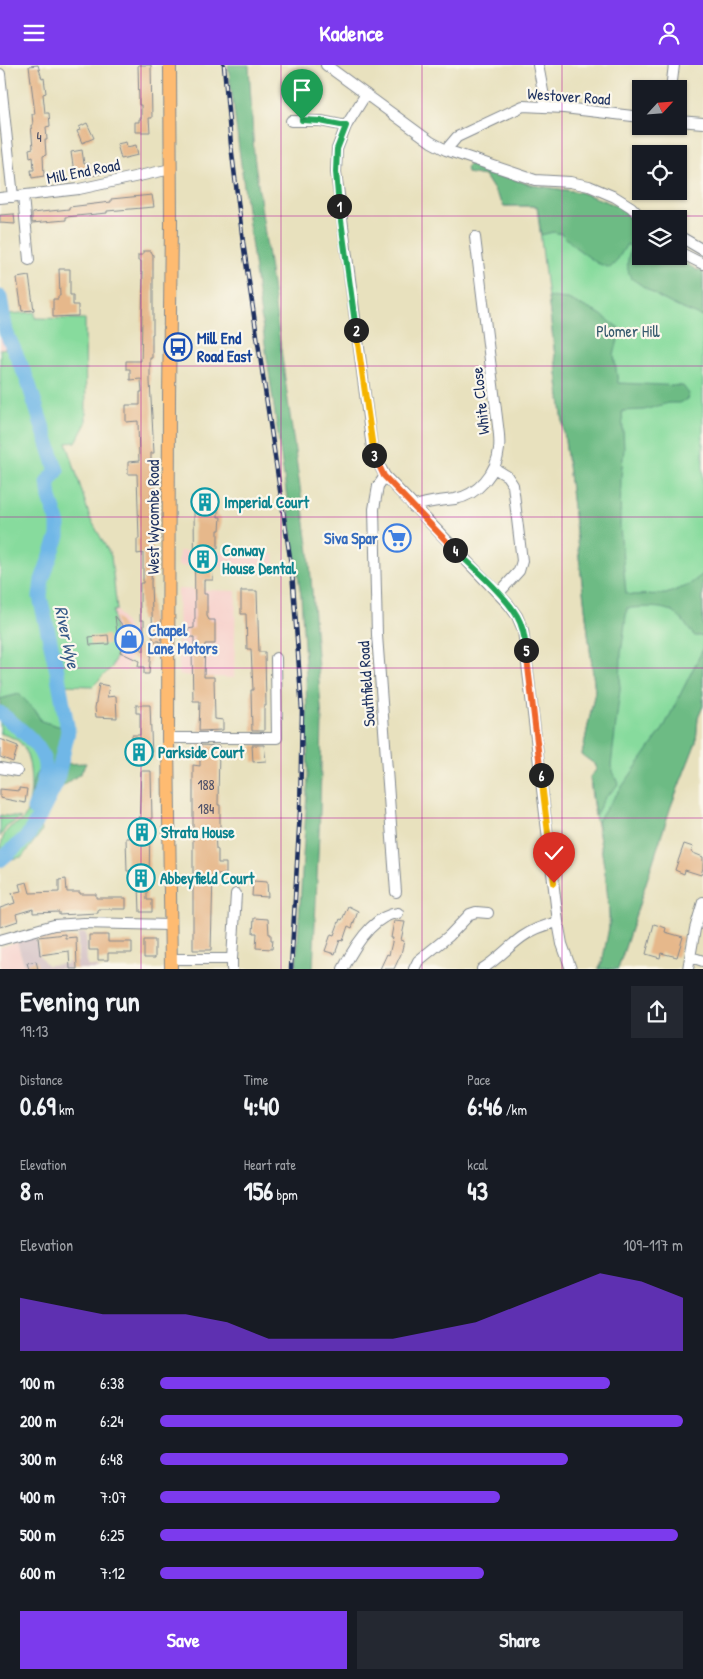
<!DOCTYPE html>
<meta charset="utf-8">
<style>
:root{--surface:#171b24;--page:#242831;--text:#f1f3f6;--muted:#9ea1a6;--accent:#7c3aed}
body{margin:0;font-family:"Patrick Hand",sans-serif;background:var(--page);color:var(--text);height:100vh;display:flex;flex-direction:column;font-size:19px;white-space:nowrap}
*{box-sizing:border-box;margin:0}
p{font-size:16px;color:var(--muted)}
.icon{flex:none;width:28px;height:28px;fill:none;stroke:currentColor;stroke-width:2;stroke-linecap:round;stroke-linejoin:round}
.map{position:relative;height:904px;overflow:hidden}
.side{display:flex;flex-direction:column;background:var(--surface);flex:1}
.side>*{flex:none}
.needle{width:32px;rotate:64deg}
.buttons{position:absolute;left:632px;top:15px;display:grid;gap:10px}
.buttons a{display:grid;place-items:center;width:55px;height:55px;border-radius:0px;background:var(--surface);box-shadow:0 1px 4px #0004;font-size:25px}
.pin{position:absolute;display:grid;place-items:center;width:42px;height:42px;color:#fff;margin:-51px -21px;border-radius:50% 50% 50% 0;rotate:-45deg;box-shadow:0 0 5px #0007}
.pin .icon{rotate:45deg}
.km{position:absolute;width:25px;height:25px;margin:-12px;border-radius:50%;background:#222;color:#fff;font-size:14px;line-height:25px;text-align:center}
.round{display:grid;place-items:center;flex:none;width:52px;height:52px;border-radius:0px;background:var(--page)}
.headline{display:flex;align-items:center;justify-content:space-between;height:85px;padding:0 20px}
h1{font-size:28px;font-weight:800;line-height:38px}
.metrics{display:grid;grid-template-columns:repeat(3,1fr);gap:8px;height:85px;padding:5px 20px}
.metrics div{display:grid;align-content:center}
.metrics b{font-size:25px;font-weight:800}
.metrics small{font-size:14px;font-weight:400}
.metrics p{font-size:14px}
.chart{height:140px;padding:10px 20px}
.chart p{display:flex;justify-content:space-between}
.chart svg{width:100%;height:90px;margin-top:5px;fill:var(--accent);opacity:.7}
.action{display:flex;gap:10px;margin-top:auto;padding:10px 20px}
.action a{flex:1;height:58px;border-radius:0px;background:var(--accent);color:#fff;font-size:20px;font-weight:800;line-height:58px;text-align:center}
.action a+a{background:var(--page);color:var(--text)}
ul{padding:0 20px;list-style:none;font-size:16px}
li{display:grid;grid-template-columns:80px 60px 1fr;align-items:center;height:38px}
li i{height:12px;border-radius:6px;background:var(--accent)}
header{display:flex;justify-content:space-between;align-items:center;height:65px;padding:0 20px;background:var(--accent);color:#fff;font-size:22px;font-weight:800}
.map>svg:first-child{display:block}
.built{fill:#f7d0cb}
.industrial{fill:#d2bec2}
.green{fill:#87db9d;stroke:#51857e}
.forest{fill:#6dbb84;stroke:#447571}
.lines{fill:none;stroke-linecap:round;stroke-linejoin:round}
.river{stroke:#6fb7e7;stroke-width:15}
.building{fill:#e6b88b}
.minor-casing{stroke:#82888e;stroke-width:12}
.major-casing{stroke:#82888e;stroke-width:14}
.minor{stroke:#fff;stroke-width:10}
.major{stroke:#febb71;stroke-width:12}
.rail-casing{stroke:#1b2f5e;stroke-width:4.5}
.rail{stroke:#fbf7ec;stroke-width:2.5;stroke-dasharray:8;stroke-linecap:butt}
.split-1-casing{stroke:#fff;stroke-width:10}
.split-2-casing{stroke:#fff;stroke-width:10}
.split-3-casing{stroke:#fff;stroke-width:10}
.split-4-casing{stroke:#fff;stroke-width:10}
.split-5-casing{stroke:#fff;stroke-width:10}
.split-6-casing{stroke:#fff;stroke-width:10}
.split-7-casing{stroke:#fff;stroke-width:10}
.split-1{stroke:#22a559;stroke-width:6}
.split-2{stroke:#22a559;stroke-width:6}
.split-3{stroke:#f5b400;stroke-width:6}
.split-4{stroke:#f0652b;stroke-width:6}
.split-5{stroke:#22a559;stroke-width:6}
.split-6{stroke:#f0652b;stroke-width:6}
.split-7{stroke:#f5b400;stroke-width:6}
.grid{fill:none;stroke:#b5179e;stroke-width:1;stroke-opacity:0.55}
.labels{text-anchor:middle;stroke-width:4.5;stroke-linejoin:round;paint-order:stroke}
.number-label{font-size:14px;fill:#4e5169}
.street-label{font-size:16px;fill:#1b2f5e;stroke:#fbf7ec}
.park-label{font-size:16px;fill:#365a6e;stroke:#fbf7ec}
.transit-label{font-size:16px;font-weight:bold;fill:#164399;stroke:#fbf7ec;text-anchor:start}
.culture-label{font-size:16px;font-weight:bold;fill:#0d838f;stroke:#fbf7ec;text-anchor:start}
.shop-label{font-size:16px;font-weight:bold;fill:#366cbe;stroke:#fbf7ec;text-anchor:end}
.water-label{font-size:18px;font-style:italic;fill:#345887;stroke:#fbf7ec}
</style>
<header><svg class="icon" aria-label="menu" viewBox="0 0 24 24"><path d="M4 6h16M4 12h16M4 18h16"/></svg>Kadence<svg class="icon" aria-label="person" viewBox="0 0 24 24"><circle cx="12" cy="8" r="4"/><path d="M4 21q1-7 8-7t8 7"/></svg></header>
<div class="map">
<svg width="703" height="904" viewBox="0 0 703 904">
<rect width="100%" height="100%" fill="#fbf7ec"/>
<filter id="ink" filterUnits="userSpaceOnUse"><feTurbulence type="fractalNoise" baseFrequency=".02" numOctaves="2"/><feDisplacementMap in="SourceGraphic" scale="10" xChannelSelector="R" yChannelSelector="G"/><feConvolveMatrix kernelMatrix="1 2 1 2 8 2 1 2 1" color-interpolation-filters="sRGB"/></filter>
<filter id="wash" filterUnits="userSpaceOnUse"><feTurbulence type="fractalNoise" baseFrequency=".0096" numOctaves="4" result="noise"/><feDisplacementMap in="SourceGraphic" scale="20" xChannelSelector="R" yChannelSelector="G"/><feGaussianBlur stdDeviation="1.12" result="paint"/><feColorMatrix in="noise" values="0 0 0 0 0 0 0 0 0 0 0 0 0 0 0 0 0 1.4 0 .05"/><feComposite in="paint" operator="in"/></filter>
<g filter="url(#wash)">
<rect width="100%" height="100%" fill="#e8e1be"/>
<!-- built -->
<path class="built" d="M 0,254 L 1,261 L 9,283 L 0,284 Z
M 179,486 L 274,489 L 275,503 L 178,501 Z
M 178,524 L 236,526 L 234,613 L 179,610 Z
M 113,545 L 117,545 L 118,548 L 137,576 L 125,607 L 112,602 L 116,591 Z
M 17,877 L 24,899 L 36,896 L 38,904 L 0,904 L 0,882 Z"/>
<!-- industrial -->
<path class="industrial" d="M 78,868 L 86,868 L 87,901 L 98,902 L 98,904 L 38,904 L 36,896 L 24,899 L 17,877 L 35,871 L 39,890 L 47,900 L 66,899 L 68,897 L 78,897 Z"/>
<!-- green -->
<path class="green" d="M 470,99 L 531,120 L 579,127 L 605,136 L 624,144 L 641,164 L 641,191 L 672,191 L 697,205 L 703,206 L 703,641 L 698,653 L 696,677 L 671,741 L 618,904 L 598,904 C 621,873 602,786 595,750 C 592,737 591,724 590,712 L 596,705 L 596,700 L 582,690 L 595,626 L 537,141 L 504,141 L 485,111 L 467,108 L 466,102 Z
M 35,247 L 35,253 L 85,254 L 86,358 L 76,377 L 67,378 L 90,453 L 111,491 L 117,545 L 113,546 L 116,591 L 112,602 L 93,621 L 61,620 L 57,594 L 52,594 L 65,663 L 63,676 L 57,694 L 53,725 L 39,746 L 51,704 L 0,643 L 0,284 L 9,283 L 16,280 L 9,249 Z
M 0,657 L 13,662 L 28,682 L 34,684 L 40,704 L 31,728 L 38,745 L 42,766 L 22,792 L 7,795 L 0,799 C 0,786 0,769 12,761 C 18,758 24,756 26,749 C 33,732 34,688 18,676 C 13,672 5,670 0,668 Z
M 0,750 L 21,753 L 6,762 L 0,772 Z"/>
<!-- forest -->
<path class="forest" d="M 228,0 L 249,0 L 254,90 L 309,487 L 322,655 L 320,745 L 313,904 L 296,904 L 308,712 L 306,614 L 301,531 L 260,244 Z
M 470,99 L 531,120 L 579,127 L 605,136 L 624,144 L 641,164 L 641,191 L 672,191 L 697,205 L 703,206 L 703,252 L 678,242 L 660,233 L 631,213 C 625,202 628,193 631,182 L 627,179 L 616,197 L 610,203 L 597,198 L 575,182 L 562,169 L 553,167 L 541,170 L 537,141 L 504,141 L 485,111 L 467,108 L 466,102 Z
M 548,232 L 568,234 L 600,249 L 619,263 L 620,267 L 614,290 L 618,318 L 683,321 L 689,329 L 687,334 L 680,338 L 668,338 L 644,345 L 622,346 L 624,384 L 621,411 L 620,462 L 626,528 L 631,530 L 666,529 L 689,520 L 703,509 L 703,571 L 695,571 C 688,565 684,555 677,550 C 664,539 642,543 627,543 L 621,589 L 620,624 L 611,701 L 618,719 C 614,725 611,727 606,732 C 603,735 598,746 595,751 L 590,712 L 596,705 L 596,700 L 582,690 L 595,626 Z
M 703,584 L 703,641 L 698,653 L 696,677 L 671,741 L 618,904 L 598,904 L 602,898 L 610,857 L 606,815 L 597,755 L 599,754 L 663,664 Z
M 19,629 L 35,645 L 41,656 L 65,663 L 63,676 L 57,694 L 53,725 L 39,746 C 31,732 29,716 40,704 L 34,684 L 28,682 L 13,662 L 0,657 L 0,634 Z
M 86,698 L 81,708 L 58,725 L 57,718 L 60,699 Z"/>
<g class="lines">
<!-- river -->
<path class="river" d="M 0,232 L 6,267 L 27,314 L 57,406 L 48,416 L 50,433 L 58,457 L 58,471 L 42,515 L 40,532 L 57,606 L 68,666 L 56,719 L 38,754 L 27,772 L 0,795
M 0,648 C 15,660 44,680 45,701 C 46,716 39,731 34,744"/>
</g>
<g id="blocks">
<!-- building -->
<path class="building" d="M 38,0 L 42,14 L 44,13 L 46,28 L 43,29 L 45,48 L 49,48 L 50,61 L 46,62 L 47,75 L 45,75 L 46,90 L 43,91 L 44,111 L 32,113 L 31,105 L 34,105 L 33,91 L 30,92 L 29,84 L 33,83 L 31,60 L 33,60 L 32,49 L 35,49 L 29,1 Z
M 138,0 L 151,0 L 152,53 L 149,53 L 150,67 L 135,67 L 135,57 L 139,57 L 139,54 L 141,54 L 141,40 L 139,40 Z
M 87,58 L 94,73 L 82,78 L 77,66 L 80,65 L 79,62 Z
M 126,77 L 127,82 L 136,80 L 138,90 L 121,94 L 117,79 Z
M 82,85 L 84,99 L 89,98 L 89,104 L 99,102 L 101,109 L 75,114 L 71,87 Z
M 152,130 L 154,142 L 107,146 L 107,148 L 66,152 L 66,155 L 32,158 L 32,148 L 69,144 L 69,142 L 111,137 L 111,134 Z
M 14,149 L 15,159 L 0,158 L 0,150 Z
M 143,186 L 151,186 L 153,190 L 153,269 L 152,269 L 152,293 L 150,293 L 150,316 L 154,388 L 151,388 L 151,420 L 154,420 L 154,428 L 151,428 L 153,468 L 151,518 L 153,576 L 160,576 L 160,584 L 151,584 L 149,609 L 144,609 L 144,602 L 138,602 L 139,596 L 120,587 L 125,572 L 117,568 L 115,551 L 144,587 L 144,555 L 140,555 L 140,518 L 143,518 L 143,488 L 137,489 L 137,474 L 139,474 L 137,409 L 128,409 L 128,397 L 139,396 L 138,356 L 126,357 L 126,340 L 140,340 L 140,327 L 142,327 L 141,314 L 130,315 L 130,304 L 126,304 L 126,296 L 141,296 L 143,208 L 141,208 L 141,196 L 138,196 L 138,190 L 143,190 Z
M 59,204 L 70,204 L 70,230 L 73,230 L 73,240 L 78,240 L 78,251 L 53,252 L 53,234 L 58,234 L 58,231 L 60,231 Z
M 29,211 L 34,245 L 22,246 L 17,213 Z
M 192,431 L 218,431 L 218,452 L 221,452 L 220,465 L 218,465 L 218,483 L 211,483 L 213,515 L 204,515 L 204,529 L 207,529 L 207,551 L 209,555 L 215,555 L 215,579 L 205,579 L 204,612 L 214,612 L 215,654 L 223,655 L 223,665 L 199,666 L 200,636 L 193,636 L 192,587 L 194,587 L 194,572 L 188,572 L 188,564 L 194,563 L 194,554 L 195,554 L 194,443 L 192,443 Z
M 402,466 L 403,478 L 392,479 L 391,467 Z
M 241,526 L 257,526 L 259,587 L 265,587 L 266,641 L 264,641 L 264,666 L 252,666 L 251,625 L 253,625 L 251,584 L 247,584 L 246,549 L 241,549 Z
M 108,570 L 109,579 L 90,580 L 89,572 Z
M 99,619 L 109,621 L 107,632 L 116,631 L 117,653 L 96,652 L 95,643 Z
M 136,640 L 150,640 L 152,692 L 126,693 L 126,681 L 132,681 L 132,670 L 140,670 L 140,648 L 136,648 Z
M 0,674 L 18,681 L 13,697 L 0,692 Z
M 200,680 L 219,681 L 218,740 L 220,740 L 220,767 L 215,767 L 216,784 L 218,785 L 218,798 L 226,798 L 226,809 L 213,809 L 211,885 L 193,885 L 193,700 L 200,701 Z
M 252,680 L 264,680 L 266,696 L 253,697 Z
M 141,706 L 151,706 L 152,755 L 150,755 L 149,819 L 147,819 L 147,835 L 152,835 L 152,847 L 140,847 L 139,819 L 133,819 L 133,806 L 127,806 L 126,773 L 134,773 L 134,761 L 139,761 Z
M 19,723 L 27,724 L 25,738 L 0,733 L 0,724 L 19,726 Z
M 684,779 L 693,782 L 691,787 L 703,792 L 703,803 L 701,810 L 685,805 L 684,809 L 675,805 Z
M 66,814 L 67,827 L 80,827 L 80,829 L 96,829 L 96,833 L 126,833 L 126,844 L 98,844 L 98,848 L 59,850 L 59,847 L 33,848 L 33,844 L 16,849 L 18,856 L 0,862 L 0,843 L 15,838 L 12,828 L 21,826 L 19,819 L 27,817 L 30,828 L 59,827 L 59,815 Z
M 253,816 L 267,817 L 268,832 L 252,831 Z
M 348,841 L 358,846 L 352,863 L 348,861 L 343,876 L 340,875 L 335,889 L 325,886 L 331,869 L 334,870 L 340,854 L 342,855 Z
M 254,853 L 268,854 L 269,869 L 271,869 L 271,875 L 273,875 L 272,884 L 256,883 L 257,868 L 253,868 Z
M 394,856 L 405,857 L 401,875 L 404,876 L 401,889 L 394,904 L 380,904 L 387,889 L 389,890 L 393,873 L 391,873 Z
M 654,859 L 666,863 L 665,867 L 683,872 L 677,892 L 661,888 L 660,893 L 646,889 Z
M 65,869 L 65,873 L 76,872 L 77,904 L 70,904 L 69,886 L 40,890 L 38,872 Z
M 89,870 L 108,870 L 108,877 L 132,877 L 132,888 L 108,888 L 108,895 L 98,895 L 98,885 L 89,885 Z
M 144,875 L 155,875 L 155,893 L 144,893 Z
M 36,896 L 38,904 L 29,904 L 27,898 Z"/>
</g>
</g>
<g filter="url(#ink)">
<use href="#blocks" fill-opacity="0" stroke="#82888e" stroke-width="1"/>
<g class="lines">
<!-- minor casing -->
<g class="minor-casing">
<path id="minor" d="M 326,0 L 431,77 L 446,85 L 535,115 L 570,117 L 589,121 L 615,132 L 631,142 L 643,154
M 538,0 L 546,42
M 0,9 L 13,132
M 671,24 L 674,0
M 366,29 L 346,61 L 337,84 L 336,107 L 372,383 L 375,392 L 385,411 L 509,540 L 517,551 L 523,565 L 558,857 L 562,879 L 571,904
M 291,56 L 321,56 L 346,61
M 679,56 L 703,58
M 446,85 L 457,72 L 523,41 L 564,43 L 641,52
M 23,131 L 29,195
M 0,133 L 79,124 L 171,104
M 679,171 L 703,185
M 679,187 L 703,199
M 494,403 L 507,411 L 513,420 L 522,496 L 519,506 L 498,529
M 385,411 L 378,421 L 374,444 L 377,570 L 396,827
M 413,442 C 427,436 441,436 455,434 C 478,430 497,407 499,384 C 500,376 499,368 498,361 L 475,172
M 168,673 L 277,673 L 276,593
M 0,703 L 17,706
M 0,875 L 54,860 L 84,858 L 170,860
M 691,892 L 703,896
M 171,894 L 232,894 L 232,904
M 232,894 L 236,829
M 343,904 C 353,884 373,850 398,848
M 414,904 L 418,896 L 449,871 L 470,849 L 476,847 L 488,848
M 482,904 C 497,895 508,882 522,872 C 533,864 545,860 558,857
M 688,904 L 695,864 L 703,837"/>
</g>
<!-- major casing -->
<g class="major-casing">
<path id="major" d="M 170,0 L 171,158 L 169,335 L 168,673 L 171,904"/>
</g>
<!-- minor -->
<use href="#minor" class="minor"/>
<!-- major -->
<use href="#major" class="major"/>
<!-- rail casing -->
<g class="rail-casing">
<path id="rail" d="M 224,0 L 231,80 L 243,177 L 292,506 L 297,574 L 302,646 L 300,746 L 291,904"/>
</g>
<!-- rail -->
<use href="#rail" class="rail"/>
</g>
</g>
<g class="lines" filter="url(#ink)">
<!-- split-1 casing -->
<g class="split-1-casing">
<path id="split-1" d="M 302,55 L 320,56 L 346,61 L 337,84 L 336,107 L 339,141"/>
</g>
<!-- split-2 casing -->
<g class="split-2-casing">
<path id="split-2" d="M 339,141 L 356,265"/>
</g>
<!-- split-3 casing -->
<g class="split-3-casing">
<path id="split-3" d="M 356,265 L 374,390"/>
</g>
<!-- split-4 casing -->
<g class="split-4-casing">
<path id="split-4" d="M 374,390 L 384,411 L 455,485"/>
</g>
<!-- split-5 casing -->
<g class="split-5-casing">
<path id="split-5" d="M 455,485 C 473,502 505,530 517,551 C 523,561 525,573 526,585"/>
</g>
<!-- split-6 casing -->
<g class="split-6-casing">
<path id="split-6" d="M 526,585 L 541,710"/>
</g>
<!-- split-7 casing -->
<g class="split-7-casing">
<path id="split-7" d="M 541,710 L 554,818"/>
</g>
<!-- split-1 -->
<use href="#split-1" class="split-1"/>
<!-- split-2 -->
<use href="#split-2" class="split-2"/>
<!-- split-3 -->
<use href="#split-3" class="split-3"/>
<!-- split-4 -->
<use href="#split-4" class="split-4"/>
<!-- split-5 -->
<use href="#split-5" class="split-5"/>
<!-- split-6 -->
<use href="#split-6" class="split-6"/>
<!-- split-7 -->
<use href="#split-7" class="split-7"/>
</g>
<!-- grid -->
<path class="grid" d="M 141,0 L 141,904M 281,0 L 281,904M 422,0 L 422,904M 562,0 L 562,904M 0,151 L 703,151M 0,301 L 703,301M 0,452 L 703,452M 0,603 L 703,603M 0,753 L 703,753"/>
<!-- icons -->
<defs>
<g id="bus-ring" transform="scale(1.4375)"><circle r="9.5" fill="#fbf7ec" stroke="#1a4fb4" stroke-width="1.5"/><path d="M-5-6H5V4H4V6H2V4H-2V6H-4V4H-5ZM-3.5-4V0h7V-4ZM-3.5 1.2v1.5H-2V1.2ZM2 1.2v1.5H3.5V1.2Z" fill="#1a4fb4"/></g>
<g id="building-ring" transform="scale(1.4375)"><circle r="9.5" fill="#fbf7ec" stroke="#0f9aa8" stroke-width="1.5"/><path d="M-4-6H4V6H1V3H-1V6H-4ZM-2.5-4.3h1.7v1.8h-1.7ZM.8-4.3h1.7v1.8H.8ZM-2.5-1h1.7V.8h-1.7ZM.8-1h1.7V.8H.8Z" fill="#0f9aa8"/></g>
<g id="supermarket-ring" transform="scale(1.4375)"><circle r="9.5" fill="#fbf7ec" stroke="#3f7fe0" stroke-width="1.5"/><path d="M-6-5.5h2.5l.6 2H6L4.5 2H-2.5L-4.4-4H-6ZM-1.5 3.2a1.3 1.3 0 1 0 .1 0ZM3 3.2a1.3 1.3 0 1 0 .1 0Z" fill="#3f7fe0"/></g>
<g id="shop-ring" transform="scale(1.4375)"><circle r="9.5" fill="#fbf7ec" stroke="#3f7fe0" stroke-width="1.5"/><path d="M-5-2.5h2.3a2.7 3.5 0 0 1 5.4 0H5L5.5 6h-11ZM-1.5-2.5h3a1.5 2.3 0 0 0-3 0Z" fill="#3f7fe0"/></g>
</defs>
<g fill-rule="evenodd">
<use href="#bus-ring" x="178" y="282"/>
<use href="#building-ring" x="205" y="437"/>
<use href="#supermarket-ring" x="397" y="473"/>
<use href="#building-ring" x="203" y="494"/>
<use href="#shop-ring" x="129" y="574"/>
<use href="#building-ring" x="139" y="687"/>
<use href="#building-ring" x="142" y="767"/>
<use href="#building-ring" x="141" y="813"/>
</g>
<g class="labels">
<!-- number labels -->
<g class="number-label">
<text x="39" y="77">4</text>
<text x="206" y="725">188</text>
<text x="206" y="749">184</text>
</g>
<!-- street labels -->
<g class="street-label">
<text transform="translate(569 31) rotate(4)" y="6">Westover Road</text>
<text transform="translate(83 106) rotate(-11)" y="6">Mill End Road</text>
<text transform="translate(480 336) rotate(-96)" y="6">White Close</text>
<text transform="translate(153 452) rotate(-90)" y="6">West Wycombe Road</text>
<text transform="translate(366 619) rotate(-94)" y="6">Southfield Road</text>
</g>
<!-- park labels -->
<g class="park-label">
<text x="628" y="272">Plomer Hill</text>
</g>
<!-- transit labels -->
<g class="transit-label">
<text x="197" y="279">Mill End<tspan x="197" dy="18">Road East</tspan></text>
</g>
<!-- culture labels -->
<g class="culture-label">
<text x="224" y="443">Imperial Court</text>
<text x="222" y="491">Conway<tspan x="222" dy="18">House Dental</tspan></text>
<text x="158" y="693">Parkside Court</text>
<text x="161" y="773">Strata House</text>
<text x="160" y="819">Abbeyfield Court</text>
</g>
<!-- shop labels -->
<g class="shop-label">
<text x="378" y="479">Siva Spar</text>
<text x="148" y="571" text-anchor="start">Chapel<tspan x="148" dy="18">Lane Motors</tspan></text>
</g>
<!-- water labels -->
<g class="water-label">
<text transform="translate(67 572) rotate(78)" y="6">River Wye</text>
</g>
</g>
</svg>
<div class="buttons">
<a><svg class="needle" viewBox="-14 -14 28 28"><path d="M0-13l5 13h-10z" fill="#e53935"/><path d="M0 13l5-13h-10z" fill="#9ea1a6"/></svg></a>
<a><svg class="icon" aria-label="locate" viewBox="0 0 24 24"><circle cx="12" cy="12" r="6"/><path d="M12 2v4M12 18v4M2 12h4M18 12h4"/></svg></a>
<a><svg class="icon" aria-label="layers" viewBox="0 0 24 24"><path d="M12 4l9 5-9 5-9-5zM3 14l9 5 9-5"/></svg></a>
</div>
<div class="pin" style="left:302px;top:55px;background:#1e9e55"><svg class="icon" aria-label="arrive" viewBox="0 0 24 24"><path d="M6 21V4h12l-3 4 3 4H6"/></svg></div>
<div class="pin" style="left:554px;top:818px;background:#d93025"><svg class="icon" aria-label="check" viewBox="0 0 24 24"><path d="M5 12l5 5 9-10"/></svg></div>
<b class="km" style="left:339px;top:141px">1</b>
<b class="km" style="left:356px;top:265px">2</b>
<b class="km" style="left:374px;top:390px">3</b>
<b class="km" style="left:455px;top:485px">4</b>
<b class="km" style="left:526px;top:585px">5</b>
<b class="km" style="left:541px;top:710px">6</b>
</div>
<section class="side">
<div class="headline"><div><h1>Evening run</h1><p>19:13</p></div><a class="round"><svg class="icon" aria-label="share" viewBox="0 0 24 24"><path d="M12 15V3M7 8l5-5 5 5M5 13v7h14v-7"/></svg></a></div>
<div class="metrics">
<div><p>Distance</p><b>0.69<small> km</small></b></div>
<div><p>Time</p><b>4:40</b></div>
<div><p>Pace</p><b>6:46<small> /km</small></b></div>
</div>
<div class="metrics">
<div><p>Elevation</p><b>8<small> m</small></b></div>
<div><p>Heart rate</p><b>156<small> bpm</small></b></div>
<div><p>kcal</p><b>43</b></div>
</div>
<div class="chart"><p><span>Elevation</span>109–117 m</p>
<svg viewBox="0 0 160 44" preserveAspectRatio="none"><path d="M0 44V18L10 22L20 26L30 26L40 26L50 30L60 38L70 38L80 38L90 38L100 34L110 30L120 22L130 14L140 6L150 10L160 18V44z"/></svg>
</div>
<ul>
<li><b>100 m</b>6:38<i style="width:86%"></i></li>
<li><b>200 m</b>6:24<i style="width:100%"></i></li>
<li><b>300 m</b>6:48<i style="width:78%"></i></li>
<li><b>400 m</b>7:07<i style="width:65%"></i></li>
<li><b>500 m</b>6:25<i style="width:99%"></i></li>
<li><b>600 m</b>7:12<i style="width:62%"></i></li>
</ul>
<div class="action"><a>Save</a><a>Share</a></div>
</section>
